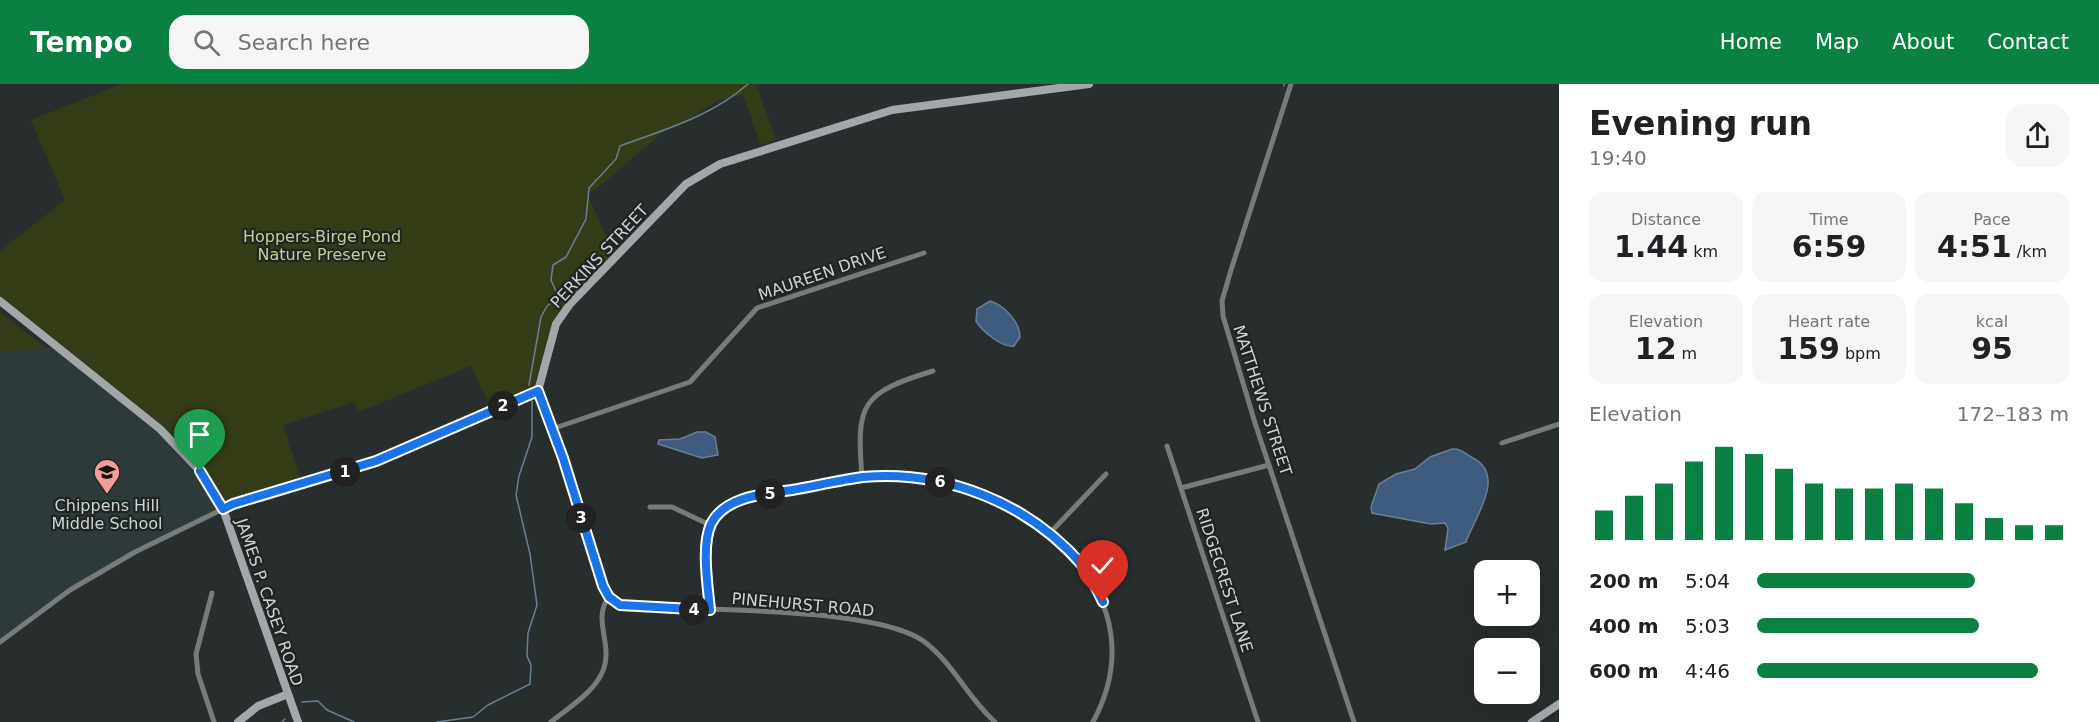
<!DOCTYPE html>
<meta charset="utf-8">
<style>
:root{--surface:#fff;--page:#f6f6f6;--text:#202124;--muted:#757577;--accent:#0b8043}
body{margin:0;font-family:"DejaVu Sans",sans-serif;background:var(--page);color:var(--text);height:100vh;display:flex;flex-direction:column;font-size:22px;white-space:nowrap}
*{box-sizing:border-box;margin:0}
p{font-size:20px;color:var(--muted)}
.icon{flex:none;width:33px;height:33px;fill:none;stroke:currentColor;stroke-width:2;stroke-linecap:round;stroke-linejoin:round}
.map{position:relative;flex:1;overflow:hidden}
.sheet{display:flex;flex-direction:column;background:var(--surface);width:540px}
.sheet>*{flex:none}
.controls{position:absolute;left:1474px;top:476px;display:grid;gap:12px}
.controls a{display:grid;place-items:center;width:66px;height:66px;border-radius:12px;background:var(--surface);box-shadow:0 6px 24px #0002;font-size:30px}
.pin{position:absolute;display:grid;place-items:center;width:51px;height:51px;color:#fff;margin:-62px -26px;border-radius:50% 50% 50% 0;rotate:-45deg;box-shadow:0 0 6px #0007}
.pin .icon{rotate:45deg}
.km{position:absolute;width:30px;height:30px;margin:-15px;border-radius:50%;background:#222;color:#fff;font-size:16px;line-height:30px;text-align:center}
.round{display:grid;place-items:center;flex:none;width:63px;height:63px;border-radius:18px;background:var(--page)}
.summary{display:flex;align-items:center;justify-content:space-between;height:102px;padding:0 30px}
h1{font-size:33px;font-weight:700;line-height:45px}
.figures{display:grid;grid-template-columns:repeat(3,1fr);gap:9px;height:102px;padding:6px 30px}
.figures div{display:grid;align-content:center;border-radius:15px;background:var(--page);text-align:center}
.figures b{font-size:30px;font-weight:700}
.figures small{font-size:16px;font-weight:400}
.figures p{font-size:16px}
.chart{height:168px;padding:12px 30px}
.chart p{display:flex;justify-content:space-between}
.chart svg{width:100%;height:108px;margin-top:6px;stroke:var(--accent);stroke-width:6}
ul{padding:0 30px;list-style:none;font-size:20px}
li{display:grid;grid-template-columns:96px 72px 1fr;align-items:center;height:45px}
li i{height:15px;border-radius:8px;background:var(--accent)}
header{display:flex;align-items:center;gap:36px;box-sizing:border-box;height:84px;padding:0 30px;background:var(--accent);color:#fff}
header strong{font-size:28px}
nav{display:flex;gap:33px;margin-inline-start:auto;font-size:21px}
.search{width:420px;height:54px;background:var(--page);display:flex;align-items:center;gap:15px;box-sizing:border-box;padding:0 21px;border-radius:18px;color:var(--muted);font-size:22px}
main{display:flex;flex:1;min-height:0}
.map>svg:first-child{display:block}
.built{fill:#2d3a39}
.green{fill:#333c17}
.water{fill:#3f5b7d;stroke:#6a7f97;stroke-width:1.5}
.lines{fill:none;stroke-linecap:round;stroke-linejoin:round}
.stream{stroke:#6a7f97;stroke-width:1.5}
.street{stroke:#787b7c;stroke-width:5}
.secondary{stroke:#a3a7a9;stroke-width:8}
.route-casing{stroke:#fff;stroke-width:12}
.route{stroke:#1a73e8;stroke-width:8}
.labels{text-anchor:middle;stroke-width:4.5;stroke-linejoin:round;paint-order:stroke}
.park-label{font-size:16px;fill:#c0d38c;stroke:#1f2424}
.street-label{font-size:16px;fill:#d0d4d3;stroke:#1f2424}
.poi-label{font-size:16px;fill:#d0d4d3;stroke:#1f2424}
</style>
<header>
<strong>Tempo</strong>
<div class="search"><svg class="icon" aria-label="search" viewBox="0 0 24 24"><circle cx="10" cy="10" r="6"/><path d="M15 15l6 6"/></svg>Search here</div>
<nav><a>Home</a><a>Map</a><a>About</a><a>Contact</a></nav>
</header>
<main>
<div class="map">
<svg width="1559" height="638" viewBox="0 0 1559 638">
<rect width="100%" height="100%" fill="#282e2d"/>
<!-- built -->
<path class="built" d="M 57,263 L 133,323 L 193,378 L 223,425 L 135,468 L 70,506 L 0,558 L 0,269 Z"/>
<!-- green -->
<path class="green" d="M 122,0 L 756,0 L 776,56 L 761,61 L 743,11 L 717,17 L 683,39 L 670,42 L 599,103 L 587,110 L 615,171 L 556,240 L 538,307 L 496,324 L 494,320 L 490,322 L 471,282 L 364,326 L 358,327 L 354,318 L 283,341 L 302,400 L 223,425 C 173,340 77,278 0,217 L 0,167 L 65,116 L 31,36 Z
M 0,228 L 46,264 L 0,269 Z"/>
<!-- water -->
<path class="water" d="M 990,217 C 1004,221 1020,238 1020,253 L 1014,262 C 1002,264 982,247 976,237 L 977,225 Z
M 697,348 L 706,348 L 715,353 L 718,371 L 702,374 L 658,360 L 659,356 L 680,355 Z
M 1452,365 C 1461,364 1465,370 1473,374 C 1507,392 1474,434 1466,458 L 1445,466 L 1448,444 L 1445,439 L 1431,440 L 1372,429 L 1371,423 L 1379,400 L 1396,390 L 1415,385 L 1430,373 Z"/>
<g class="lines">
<!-- stream -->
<path class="stream" d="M 1284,2 L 1284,0
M 529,301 L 541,233 L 547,222 L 559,214 L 551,196 L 553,181 L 566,173 L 586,135 L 589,104 L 616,75 L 620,62 C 666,45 712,32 748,0
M 302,618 L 318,617 L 327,626 L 354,638
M 282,638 L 285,635
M 437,638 L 473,633 L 488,621 L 530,600 L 531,581 L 527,572 L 528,549 L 537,521 L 530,470 L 516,411 L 519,392 L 532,353 L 532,317"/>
<!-- street -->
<path class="street" d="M 1291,0 L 1231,186 L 1222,217 L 1223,232 L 1255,339 L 1354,638
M 538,307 L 563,374 L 603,502 L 614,517 L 628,523 C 692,526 879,522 926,559 C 954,581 968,614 995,638
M 552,345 L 690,298 L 757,224 L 924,169
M 1502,359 L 1559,340
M 1167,362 L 1258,638
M 862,393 C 856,319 861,309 933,287
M 1181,404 L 1269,381
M 650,423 L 672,423 L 710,441
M 1049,450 L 1106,390
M 212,509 L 196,570 L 198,590 L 214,638
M 710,526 C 708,503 701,462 711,441 C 725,412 764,410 791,406 C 833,399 874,389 917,394 C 1034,408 1161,512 1093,638
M 0,558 L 70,506 L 135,468 L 223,425
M 551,638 C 568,624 593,609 602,589 C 615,561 591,536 609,513"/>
<!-- secondary -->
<path class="secondary" d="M 0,217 L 160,345 L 200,387 L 223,425 L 298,638
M 223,425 L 233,420 L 376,377 L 538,307 L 556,240 L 570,220 L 686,100 L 720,80 L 892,26 L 1089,0
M 238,638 L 258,622 L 288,610
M 1532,638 L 1559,620"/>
</g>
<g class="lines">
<!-- route casing -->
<g class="route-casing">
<path id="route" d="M 200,387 L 223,425 L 233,420 L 376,377 L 538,307 L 563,374 L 603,502 L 609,513 L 620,521 L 710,526 C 708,503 701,462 711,440 C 725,412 765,410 792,406 C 815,402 840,396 863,393 C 946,386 1029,419 1083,482 C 1091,492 1097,506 1103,518"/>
</g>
<!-- route -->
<use href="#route" class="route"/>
</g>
<!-- icons -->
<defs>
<g id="school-pin" transform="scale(1.35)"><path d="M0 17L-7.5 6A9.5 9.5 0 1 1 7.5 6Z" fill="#f59b9a" stroke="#1f2424"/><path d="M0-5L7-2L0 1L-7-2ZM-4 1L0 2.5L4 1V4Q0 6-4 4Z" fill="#111"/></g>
</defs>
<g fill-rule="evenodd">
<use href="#school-pin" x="107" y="388"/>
</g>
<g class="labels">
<!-- park labels -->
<g class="park-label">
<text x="322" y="158">Hoppers-Birge Pond<tspan x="322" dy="18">Nature Preserve</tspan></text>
</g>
<!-- street labels -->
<g class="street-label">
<text transform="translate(599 172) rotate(-47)" y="6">PERKINS STREET</text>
<text transform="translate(822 189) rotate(-19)" y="6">MAUREEN DRIVE</text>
<text transform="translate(1263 316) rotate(72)" y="6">MATTHEWS STREET</text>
<text transform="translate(1225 496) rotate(72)" y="6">RIDGECREST LANE</text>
<text transform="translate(270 518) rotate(71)" y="6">JAMES P. CASEY ROAD</text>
<text transform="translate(803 520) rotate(5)" y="6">PINEHURST ROAD</text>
</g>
<!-- poi labels -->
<g class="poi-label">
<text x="107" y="427">Chippens Hill<tspan x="107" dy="18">Middle School</tspan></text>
</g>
</g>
</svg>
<div class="controls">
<a>+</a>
<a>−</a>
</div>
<div class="pin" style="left:200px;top:387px;background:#1e9e55"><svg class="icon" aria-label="arrive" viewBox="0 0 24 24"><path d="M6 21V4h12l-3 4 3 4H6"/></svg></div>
<div class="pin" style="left:1103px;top:518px;background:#d93025"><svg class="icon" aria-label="check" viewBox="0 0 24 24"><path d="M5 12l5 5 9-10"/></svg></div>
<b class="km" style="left:345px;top:388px">1</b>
<b class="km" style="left:503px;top:322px">2</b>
<b class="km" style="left:581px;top:434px">3</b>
<b class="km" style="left:694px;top:526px">4</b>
<b class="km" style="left:770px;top:410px">5</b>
<b class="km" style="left:940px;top:398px">6</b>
</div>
<section class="sheet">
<div class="summary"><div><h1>Evening run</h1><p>19:40</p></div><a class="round"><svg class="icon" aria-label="share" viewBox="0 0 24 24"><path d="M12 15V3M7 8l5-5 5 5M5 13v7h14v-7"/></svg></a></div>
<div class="figures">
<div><p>Distance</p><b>1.44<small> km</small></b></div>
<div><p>Time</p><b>6:59</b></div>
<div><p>Pace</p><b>4:51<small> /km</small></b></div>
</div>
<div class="figures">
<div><p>Elevation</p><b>12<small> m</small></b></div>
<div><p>Heart rate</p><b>159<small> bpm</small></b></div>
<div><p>kcal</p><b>95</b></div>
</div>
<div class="chart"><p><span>Elevation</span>172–183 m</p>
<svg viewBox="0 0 160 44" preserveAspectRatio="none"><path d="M5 44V32M15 44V26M25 44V21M35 44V12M45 44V6M55 44V9M65 44V15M75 44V21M85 44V23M95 44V23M105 44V21M115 44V23M125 44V29M135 44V35M145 44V38M155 44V38"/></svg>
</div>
<ul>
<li><b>200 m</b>5:04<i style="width:70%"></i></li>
<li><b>400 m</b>5:03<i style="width:71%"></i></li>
<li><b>600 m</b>4:46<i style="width:90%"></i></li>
</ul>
</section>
</main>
